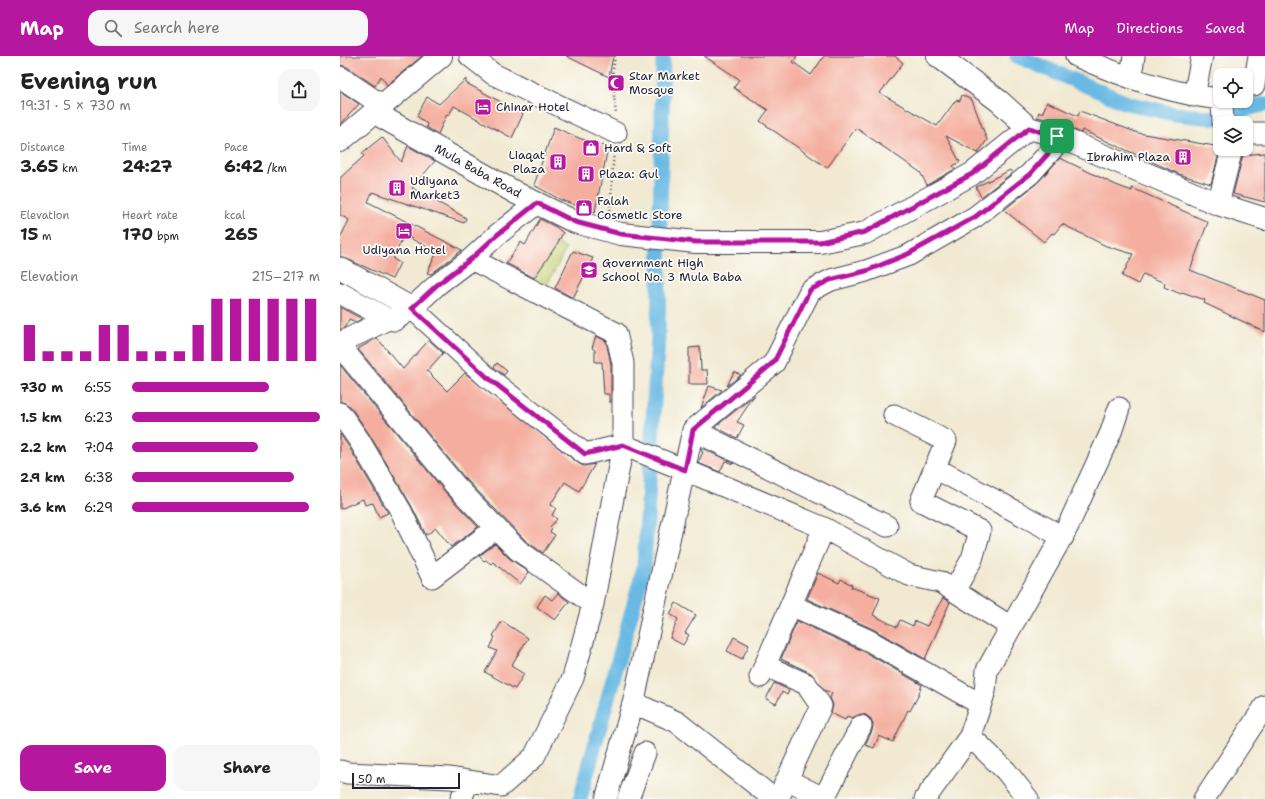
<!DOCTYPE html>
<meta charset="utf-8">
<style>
:root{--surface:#fff;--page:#f6f6f6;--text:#222;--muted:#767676;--accent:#b5179e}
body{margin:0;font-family:"Shantell Sans",sans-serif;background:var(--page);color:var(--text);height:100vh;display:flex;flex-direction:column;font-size:15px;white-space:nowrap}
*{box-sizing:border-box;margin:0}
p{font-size:13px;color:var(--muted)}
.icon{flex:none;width:22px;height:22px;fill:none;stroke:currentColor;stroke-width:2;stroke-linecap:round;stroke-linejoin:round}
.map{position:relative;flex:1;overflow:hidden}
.drawer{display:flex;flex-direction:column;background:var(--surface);width:340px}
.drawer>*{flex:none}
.fabs{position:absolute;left:873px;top:12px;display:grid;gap:8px}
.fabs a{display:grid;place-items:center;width:40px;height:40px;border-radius:8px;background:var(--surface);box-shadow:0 1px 3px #0004;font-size:20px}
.scale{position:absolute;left:12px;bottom:10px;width:108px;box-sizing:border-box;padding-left:4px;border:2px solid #22223b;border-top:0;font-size:11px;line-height:14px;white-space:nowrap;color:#22223b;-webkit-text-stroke:3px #fdfcf7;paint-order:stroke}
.pin{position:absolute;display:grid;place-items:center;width:34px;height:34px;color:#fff;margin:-17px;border-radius:8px;box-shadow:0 2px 6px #0006}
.round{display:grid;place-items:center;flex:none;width:42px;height:42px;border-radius:12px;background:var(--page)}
.headline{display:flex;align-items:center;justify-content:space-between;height:68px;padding:0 20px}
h1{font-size:22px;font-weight:700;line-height:30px}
.stats{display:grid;grid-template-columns:repeat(3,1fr);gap:6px;height:68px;padding:4px 20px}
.stats div{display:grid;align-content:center}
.stats b{font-size:17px;font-weight:700}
.stats small{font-size:11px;font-weight:400}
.stats p{font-size:11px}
.chart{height:112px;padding:8px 20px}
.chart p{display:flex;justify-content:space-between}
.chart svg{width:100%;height:72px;margin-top:4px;stroke:var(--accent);stroke-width:6}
.button{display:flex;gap:8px;margin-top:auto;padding:8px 20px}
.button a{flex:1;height:46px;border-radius:12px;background:var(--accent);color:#fff;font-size:16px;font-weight:700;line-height:46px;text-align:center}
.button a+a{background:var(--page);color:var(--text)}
ul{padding:0 20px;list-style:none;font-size:13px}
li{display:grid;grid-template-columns:64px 48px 1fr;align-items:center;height:30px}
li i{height:10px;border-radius:5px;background:var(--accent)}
header{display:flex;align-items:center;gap:24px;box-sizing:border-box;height:56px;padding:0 20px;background:var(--accent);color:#fff}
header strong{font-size:19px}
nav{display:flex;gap:22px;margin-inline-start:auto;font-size:14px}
.search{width:280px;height:36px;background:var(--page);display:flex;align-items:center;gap:10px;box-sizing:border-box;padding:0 14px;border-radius:12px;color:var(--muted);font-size:15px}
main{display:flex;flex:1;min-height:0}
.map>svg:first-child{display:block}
.green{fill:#c1cf71;stroke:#727856}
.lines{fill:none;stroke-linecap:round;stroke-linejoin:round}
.canal{stroke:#69b9e4;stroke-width:15}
.building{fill:#f4ad9e}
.minor-casing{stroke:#414052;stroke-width:23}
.major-casing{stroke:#414052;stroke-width:24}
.path{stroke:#414052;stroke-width:2.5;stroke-dasharray:1 3;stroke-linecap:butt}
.minor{stroke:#fff;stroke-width:21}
.major{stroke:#fff;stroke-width:22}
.route-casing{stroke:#fff;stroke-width:8}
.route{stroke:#b5179e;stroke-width:5}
.labels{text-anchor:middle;stroke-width:3.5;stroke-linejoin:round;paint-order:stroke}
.poi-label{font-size:12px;fill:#22223b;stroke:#fdfcf7;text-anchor:start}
.street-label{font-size:12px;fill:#22223b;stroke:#fdfcf7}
</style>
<header>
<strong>Map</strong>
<div class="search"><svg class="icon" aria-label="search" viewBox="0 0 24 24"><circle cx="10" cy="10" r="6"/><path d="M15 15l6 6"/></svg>Search here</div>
<nav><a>Map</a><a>Directions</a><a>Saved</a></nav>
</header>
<main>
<section class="drawer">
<div class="headline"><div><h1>Evening run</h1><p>19:31 · 5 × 730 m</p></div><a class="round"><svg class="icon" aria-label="share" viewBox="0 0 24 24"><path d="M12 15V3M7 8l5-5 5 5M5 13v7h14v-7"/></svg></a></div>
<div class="stats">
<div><p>Distance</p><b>3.65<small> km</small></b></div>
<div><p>Time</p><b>24:27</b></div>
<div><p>Pace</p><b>6:42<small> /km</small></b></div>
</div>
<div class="stats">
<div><p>Elevation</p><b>15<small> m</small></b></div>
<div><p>Heart rate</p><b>170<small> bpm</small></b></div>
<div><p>kcal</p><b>265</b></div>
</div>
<div class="chart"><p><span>Elevation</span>215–217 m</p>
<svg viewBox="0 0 160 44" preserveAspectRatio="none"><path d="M5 44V22M15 44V38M25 44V38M35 44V38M45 44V22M55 44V22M65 44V38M75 44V38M85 44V38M95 44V22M105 44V6M115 44V6M125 44V6M135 44V6M145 44V6M155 44V6"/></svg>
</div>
<ul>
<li><b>730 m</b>6:55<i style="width:73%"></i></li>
<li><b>1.5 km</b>6:23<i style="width:100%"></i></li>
<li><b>2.2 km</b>7:04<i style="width:67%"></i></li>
<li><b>2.9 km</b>6:38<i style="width:86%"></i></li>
<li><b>3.6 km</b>6:29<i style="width:94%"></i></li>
</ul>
<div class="button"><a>Save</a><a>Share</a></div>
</section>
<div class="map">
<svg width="925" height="743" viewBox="0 0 925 743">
<rect width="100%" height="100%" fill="#fdfcf7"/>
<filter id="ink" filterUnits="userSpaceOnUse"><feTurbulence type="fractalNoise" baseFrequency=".025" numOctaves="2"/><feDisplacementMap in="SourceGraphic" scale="8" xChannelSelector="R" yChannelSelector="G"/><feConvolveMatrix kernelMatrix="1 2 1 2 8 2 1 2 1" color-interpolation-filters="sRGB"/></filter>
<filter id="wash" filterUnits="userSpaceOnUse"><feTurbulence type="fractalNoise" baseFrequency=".012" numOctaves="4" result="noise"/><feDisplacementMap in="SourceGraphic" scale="16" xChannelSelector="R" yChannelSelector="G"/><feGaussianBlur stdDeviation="0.9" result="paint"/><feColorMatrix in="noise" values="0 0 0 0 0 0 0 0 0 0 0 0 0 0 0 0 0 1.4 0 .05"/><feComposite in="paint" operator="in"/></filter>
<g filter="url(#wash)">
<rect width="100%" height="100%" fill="#f1e9d1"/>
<!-- green -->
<path class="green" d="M 217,187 L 226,193 L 205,233 L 191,226 Z"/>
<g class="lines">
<!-- canal -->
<path class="canal" d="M 677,0 L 787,47 L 834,58 L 875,62 L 925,48
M 240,743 L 304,511 L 318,281 L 323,0"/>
</g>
<g id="blocks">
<!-- building -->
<path class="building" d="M 0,0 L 82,0 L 47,29 L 41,20 L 35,30 L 7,11 L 0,9 Z
M 226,0 L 273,0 L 269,21 Z
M 364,0 L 457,0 L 453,6 L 471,19 L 484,0 L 555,0 L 563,7 L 540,37 L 597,70 L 616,44 L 620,45 L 622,39 L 632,44 L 647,84 L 638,97 L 606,80 L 620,106 L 613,110 L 615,113 L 587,129 L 580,116 L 516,72 L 487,112 L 420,65 L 428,54 L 394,32 L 399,23 Z
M 126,23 L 126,27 L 183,58 L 172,82 L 114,50 L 109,59 L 107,58 L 98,78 L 86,71 L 87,68 L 77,60 L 87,41 L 99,48 Z
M 0,35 L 19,48 L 0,69 Z
M 707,46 L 738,60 L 740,55 L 798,77 L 875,90 L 880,93 L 871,128 L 839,118 L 742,74 L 741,77 L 714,65 L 697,61 L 699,56 L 702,58 Z
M 214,71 L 241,83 L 268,91 L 255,156 L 245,150 L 244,152 L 221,144 L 194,129 Z
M 42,81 L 61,106 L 68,90 L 95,105 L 72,132 L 126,162 L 124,167 L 32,136 L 28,146 L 122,194 L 91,218 L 87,217 L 97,196 L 64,179 L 53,203 L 60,207 L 52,223 L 0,200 L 0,182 L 9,164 L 0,159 L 0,122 L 24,100 L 22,97 Z
M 925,97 L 925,146 L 893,138 L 903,99 Z
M 720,102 L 776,129 L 792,135 L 792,132 L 868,166 L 850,214 L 925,244 L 925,276 L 864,247 L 865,244 L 842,236 L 841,238 L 824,231 L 825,227 L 803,218 L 798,228 L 782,220 L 793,198 L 766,190 L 722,168 L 714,178 L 712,177 L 704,186 L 664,154 L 697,127 Z
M 670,114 L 672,117 L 641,141 L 636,131 Z
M 200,163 L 216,171 L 223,177 L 216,190 L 194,222 L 166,207 L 181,186 L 185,189 Z
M 233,195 L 253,202 L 233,242 L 215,232 Z
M 0,251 L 22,263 L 16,266 L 9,263 L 5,271 L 0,274 Z
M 256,280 L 266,285 L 271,308 L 271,346 L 269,346 L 269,338 L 264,338 L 262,306 L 255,306 L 255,294 L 252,292 Z
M 37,282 L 63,313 L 89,284 L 103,297 L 87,315 L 107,335 L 125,317 L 238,407 L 243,410 L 255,408 L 239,435 L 225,426 L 210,449 L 216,452 L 212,459 L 217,463 L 210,471 L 212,473 L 210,476 L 215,479 L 203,497 L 186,485 L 124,421 L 18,293 Z
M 360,291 L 361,314 L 367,314 L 368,328 L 349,328 L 349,292 Z
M 157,307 L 167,315 L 164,319 L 154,311 Z
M 0,309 L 106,437 L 138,471 L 111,491 L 96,472 L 86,479 L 71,449 L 29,378 L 10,350 L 0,345 Z
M 394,316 L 401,319 L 387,330 Z
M 369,330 L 382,334 L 361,352 Z
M 415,339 L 406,350 L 407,351 L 397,366 L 404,369 L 397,382 L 375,371 Z
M 0,378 L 9,391 L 48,457 L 39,461 L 33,447 L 25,449 L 23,443 L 0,453 Z
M 361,392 L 394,407 L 393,408 L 385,405 L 380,416 L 358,407 L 363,396 L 361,395 Z
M 155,488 L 170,503 L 189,516 L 180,528 L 153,506 L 151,508 L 146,504 L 144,505 L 139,500 Z
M 478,517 L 499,527 L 501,523 L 512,529 L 511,531 L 540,542 L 533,559 L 557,571 L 560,564 L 573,570 L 575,565 L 587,570 L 603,542 L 610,546 L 585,603 L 533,573 L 467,543 Z
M 218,537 L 229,546 L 215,564 L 197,551 L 205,539 L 212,544 Z
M 336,547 L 356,559 L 345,577 L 349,579 L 343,589 L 330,582 L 338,563 L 330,558 Z
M 162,565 L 188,582 L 171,610 L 184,618 L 175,633 L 145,616 L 157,595 L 150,592 L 155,581 L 153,580 Z
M 457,565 L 523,595 L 582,629 L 578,640 L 570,655 L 568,654 L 553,686 L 539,680 L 534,692 L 525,689 L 532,675 L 533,669 L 531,663 L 526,659 L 521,658 L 512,662 L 507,660 L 505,664 L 491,657 L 493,649 L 490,642 L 492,637 L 484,634 L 471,617 L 441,603 Z
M 394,581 L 409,589 L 402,603 L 387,595 Z
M 434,627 L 449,634 L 447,639 L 442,636 L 436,648 L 426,643 Z"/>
</g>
</g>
<g filter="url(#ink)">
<use href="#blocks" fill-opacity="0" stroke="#414052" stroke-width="1"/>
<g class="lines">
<!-- minor casing -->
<g class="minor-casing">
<path id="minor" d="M 130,0 L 153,18 L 276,77
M 736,0 C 781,20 831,38 880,43
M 0,21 L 43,50
M 791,21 L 794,0
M 914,29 L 919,0
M 854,40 L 862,0
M 882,45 L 883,67
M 906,77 L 925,77
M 878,148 L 892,93
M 0,212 L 72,252 L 147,321 L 245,398 L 283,389 L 345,414 L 484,472 L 569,519 L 600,526 L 671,571
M 0,237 L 48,263
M 0,287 L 48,263 L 55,264 L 72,252 L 98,228 L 131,203 L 157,179 L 197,147
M 0,290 L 115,429 L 156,472 L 178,494 L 253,548
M 0,357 L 19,384 L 61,455 L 92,521 L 156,472
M 554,359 L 606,385 L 581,445 L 640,475 L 632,503 L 614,535
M 353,374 L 547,470
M 595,412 L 723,481
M 451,549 L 528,584 L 640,648
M 426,610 L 466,628 L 481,650 L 438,743
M 420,621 L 484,472
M 294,644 L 303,651 L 337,666 L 434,743
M 630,680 L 666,715 L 688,743
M 0,715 L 8,717 L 110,722 L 161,730 L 194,701 L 233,622 L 253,548 L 283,389 L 283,307 L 276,277 L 131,203
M 447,724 L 485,743
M 484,742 L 521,670
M 121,743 L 128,726
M 266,743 L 294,644 L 353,374 L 434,307 L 470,235 L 491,224 L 526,215 L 569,199 L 635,161 L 690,118 L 722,82
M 288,743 L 305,697
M 585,743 L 630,680 L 645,635 L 647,614 L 728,470 L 771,376 L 779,352
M 864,743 L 925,650"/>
</g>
<!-- major casing -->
<g class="major-casing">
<path id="major" d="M 598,0 L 659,45 L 689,72 L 717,80 L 878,148 L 925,163
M 35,57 L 178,138 L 235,166 L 281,178 L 356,186 L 480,186 L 525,177 L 632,118 L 689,72
M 0,85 L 101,0"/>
</g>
<!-- path -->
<path class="path" d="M 275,0 L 272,21 L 276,59
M 270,158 L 274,93"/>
<!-- minor -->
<use href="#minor" class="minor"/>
<!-- major -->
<use href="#major" class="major"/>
</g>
</g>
<g class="lines" filter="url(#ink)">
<!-- route casing -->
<g class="route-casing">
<path id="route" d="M 689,72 L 722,82 L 690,118 L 635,161 L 568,198 L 526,215 L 490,224 L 470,234 L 434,306 L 353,374 L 345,414 L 283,389 L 245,398 L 147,321 L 72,252 L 98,228 L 131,203 L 157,179 L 197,147 L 235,166 L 281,178 L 356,186 L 480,186 L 525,176 L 632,118 Z"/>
</g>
<!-- route -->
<use href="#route" class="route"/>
</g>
<!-- icons -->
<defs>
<g id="mosque-square" transform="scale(0.9)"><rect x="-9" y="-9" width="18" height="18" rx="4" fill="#b5179e" stroke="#fdfcf7"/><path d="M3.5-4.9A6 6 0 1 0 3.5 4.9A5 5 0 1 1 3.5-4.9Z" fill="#fff"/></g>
<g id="hotel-square" transform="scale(0.9)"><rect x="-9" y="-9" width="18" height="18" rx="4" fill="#b5179e" stroke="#fdfcf7"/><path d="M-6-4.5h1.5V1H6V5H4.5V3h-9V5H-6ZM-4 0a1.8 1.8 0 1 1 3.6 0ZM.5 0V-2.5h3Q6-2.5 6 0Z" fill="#fff"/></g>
<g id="shop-square" transform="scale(0.9)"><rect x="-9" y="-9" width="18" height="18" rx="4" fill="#b5179e" stroke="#fdfcf7"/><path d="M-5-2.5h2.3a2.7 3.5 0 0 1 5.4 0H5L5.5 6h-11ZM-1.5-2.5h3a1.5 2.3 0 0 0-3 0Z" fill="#fff"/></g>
<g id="building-square" transform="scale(0.9)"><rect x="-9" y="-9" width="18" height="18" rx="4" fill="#b5179e" stroke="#fdfcf7"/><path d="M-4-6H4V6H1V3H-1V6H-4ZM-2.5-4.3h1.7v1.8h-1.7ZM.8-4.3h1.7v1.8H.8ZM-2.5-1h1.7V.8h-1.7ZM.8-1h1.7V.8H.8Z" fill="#fff"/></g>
<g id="school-square" transform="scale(0.9)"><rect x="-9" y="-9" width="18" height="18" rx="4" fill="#b5179e" stroke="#fdfcf7"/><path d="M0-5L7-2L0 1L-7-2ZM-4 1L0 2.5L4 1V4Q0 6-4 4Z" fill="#fff"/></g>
</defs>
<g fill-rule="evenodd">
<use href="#mosque-square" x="276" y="27"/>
<use href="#hotel-square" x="143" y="51"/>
<use href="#shop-square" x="251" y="92"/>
<use href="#building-square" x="843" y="101"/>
<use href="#building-square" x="218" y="106"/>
<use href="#building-square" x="246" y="118"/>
<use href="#building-square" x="57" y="132"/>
<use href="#shop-square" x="244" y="152"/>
<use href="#hotel-square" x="64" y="175"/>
<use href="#school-square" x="249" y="214"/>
</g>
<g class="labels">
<!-- poi labels -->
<g class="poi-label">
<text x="289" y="24">Star Market<tspan x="289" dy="14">Mosque</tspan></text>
<text x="156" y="55">Chinar Hotel</text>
<text x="264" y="96">Hard &amp; Soft</text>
<text x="205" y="103" text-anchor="end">Liaqat<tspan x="205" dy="14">Plaza</tspan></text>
<text x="830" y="105" text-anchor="end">Ibrahim Plaza</text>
<text x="259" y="122">Plaza: Gul</text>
<text x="70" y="129">Udiyana<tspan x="70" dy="14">Market3</tspan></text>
<text x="257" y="149">Falah<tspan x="257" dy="14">Cosmetic Store</tspan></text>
<text x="64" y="198" text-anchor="middle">Udiyana Hotel</text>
<text x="262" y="211">Government High<tspan x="262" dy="14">School No. 3 Mula Baba</tspan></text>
</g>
<!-- street labels -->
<g class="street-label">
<text transform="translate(138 115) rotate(29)" y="4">Mula Baba Road</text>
</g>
</g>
</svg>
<div class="fabs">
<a><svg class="icon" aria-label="locate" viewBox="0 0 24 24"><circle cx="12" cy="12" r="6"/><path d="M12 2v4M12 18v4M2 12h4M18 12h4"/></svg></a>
<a><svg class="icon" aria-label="layers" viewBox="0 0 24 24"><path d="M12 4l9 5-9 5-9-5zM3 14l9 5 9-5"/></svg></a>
</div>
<div class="scale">50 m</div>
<div class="pin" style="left:717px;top:80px;background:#1e9e55"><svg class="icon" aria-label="arrive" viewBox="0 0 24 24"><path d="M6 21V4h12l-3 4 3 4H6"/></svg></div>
</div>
</main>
